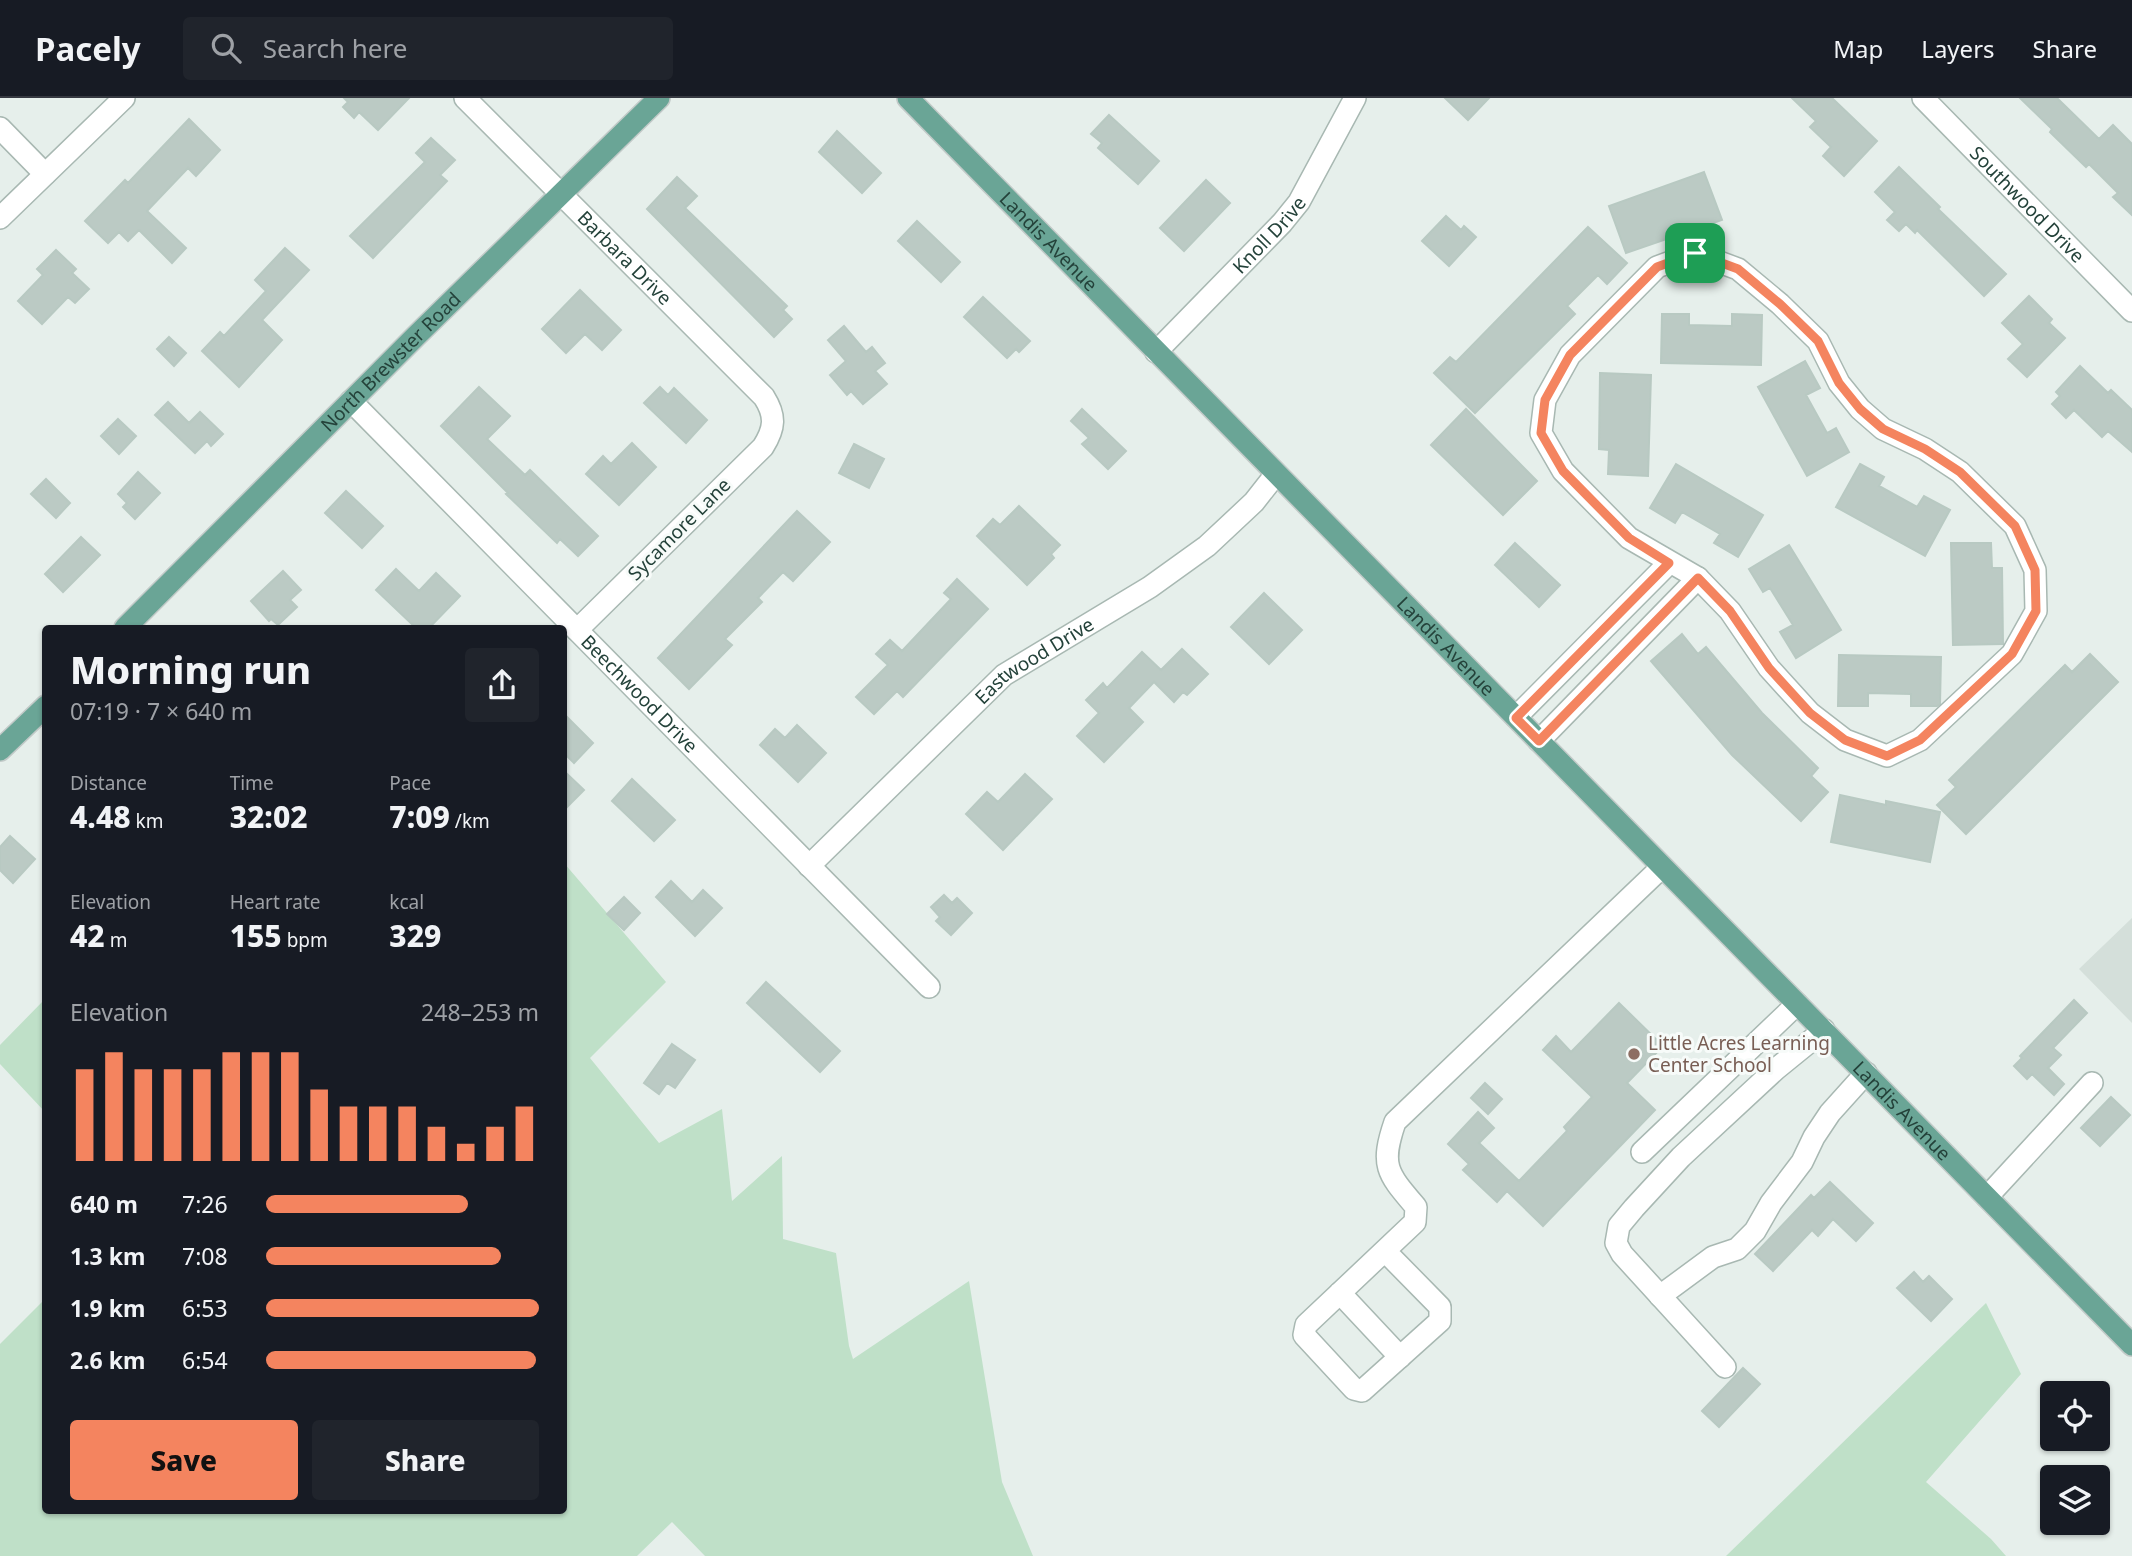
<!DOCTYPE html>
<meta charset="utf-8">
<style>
:root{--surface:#171b24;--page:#20242c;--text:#f1f3f6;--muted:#9ea1a6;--line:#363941;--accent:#f4845f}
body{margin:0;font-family:"Noto Sans",sans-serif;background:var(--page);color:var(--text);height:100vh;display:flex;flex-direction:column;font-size:26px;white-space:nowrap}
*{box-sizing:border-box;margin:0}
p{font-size:23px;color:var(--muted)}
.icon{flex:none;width:38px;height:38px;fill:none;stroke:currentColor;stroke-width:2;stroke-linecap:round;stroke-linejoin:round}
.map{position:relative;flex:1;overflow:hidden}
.side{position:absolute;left:42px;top:527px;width:525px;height:889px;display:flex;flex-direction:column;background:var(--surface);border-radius:7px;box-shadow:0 2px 5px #0004}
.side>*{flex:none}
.tools{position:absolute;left:2040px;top:1283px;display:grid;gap:14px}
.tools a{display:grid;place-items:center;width:70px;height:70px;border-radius:7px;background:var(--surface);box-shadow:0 2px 5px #0004;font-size:35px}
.pin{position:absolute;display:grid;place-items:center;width:60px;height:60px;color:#fff;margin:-30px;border-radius:14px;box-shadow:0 4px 10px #0006}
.round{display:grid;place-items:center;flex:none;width:74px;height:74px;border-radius:7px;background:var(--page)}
.summary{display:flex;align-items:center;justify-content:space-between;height:119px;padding:0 28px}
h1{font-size:38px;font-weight:800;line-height:52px}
.metrics{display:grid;grid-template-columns:repeat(3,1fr);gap:10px;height:119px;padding:7px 28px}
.metrics div{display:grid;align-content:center}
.metrics b{font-size:30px;font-weight:800}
.metrics small{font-size:19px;font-weight:400}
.metrics p{font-size:19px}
.chart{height:196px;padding:14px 28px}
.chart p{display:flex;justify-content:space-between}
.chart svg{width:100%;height:126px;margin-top:7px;stroke:var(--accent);stroke-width:6}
.primary-button{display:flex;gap:14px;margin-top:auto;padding:14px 28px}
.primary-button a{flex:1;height:80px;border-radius:7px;background:var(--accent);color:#111;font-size:28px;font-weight:800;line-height:80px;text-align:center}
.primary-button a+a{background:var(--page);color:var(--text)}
ul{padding:0 28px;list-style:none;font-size:23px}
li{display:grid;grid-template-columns:112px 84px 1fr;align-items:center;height:52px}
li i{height:18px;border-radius:9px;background:var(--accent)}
header{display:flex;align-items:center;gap:42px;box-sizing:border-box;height:98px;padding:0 35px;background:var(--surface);border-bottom:2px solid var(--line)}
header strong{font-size:33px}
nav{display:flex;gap:38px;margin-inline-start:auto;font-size:24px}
.search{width:490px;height:63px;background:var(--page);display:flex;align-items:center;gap:18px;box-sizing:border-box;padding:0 24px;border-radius:7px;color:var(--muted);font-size:26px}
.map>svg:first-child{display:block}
.built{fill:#d4dfda}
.green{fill:#bfe0c8}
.building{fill:#bbcac4;stroke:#b8c9c2;stroke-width:2}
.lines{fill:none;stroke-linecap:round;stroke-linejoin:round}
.minor-casing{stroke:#a8b8b2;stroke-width:24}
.major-casing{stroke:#c2cac8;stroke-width:24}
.minor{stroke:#fff;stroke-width:21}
.major{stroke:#6aa596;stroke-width:21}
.route-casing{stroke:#fff;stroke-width:14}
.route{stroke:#f4845f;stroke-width:9}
.education-dot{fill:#8d6e63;stroke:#f7fbf9;stroke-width:2.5}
.labels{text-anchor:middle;stroke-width:6;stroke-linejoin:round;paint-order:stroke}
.street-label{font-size:19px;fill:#24423a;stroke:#f7fbf9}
.education-label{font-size:19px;fill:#785e54;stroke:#f7fbf9;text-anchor:start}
</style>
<header>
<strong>Pacely</strong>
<div class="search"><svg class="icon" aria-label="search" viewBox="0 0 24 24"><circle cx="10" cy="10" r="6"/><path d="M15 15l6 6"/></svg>Search here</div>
<nav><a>Map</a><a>Layers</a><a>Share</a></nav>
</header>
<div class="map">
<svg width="2132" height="1458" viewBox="0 0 2132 1458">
<rect width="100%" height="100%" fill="#e6efeb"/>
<!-- built -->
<path class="built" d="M 2132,820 L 2132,925 L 2079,871 Z"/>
<!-- green -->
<path class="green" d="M 564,765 L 666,884 L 590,960 L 659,1045 L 722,1011 L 732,1103 L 782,1058 L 783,1141 L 836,1155 L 849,1248 L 853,1261 L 969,1183 L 1002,1384 L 1033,1458 L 705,1458 L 672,1424 L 637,1458 L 0,1458 L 0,1246 L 45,1201 L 46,1412 L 564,1412 Z
M 45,901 L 45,1014 L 0,966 L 0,947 Z
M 1986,1205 L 2021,1276 L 1926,1384 L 1991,1441 L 2006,1458 L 1726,1458 Z"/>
<!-- building -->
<path class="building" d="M 344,0 L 409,0 L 378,32 L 359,14 L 354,20 L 343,9 L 348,4 Z
M 1445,0 L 1489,0 L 1468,22 Z
M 1792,0 L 1832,0 L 1877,43 L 1844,78 L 1823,58 L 1831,49 L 1810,29 L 1816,23 Z
M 2020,0 L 2057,0 L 2099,41 L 2113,27 L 2132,46 L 2132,117 L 2113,99 L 2118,95 L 2089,66 L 2086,69 L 2050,34 L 2052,31 Z
M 1109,17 L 1159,63 L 1138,86 L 1098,50 L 1102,45 L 1091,36 Z
M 189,21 L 220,52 L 196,78 L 188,70 L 147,113 L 186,150 L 172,165 L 139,132 L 128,143 L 119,134 L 108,145 L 85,123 L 125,82 L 128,85 Z
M 837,33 L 881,75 L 862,95 L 819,54 Z
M 431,40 L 455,62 L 440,77 L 447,83 L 373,160 L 350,138 L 425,64 L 416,55 Z
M 1899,69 L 1940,109 L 1938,111 L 2006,176 L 1984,198 L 1917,132 L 1915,135 L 1906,126 L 1899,133 L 1887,122 L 1895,114 L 1875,94 Z
M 1704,74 L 1722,122 L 1626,155 L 1609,108 Z
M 677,79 L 697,98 L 685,110 L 787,208 L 783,212 L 792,221 L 774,239 L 647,111 Z
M 1206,82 L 1230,105 L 1184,153 L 1160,130 Z
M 1446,118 L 1461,132 L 1464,128 L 1476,139 L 1449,168 L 1422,143 Z
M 917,123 L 960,164 L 941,184 L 898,143 Z
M 1588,129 L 1627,165 L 1607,186 L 1598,177 L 1567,208 L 1575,216 L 1475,315 L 1434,275 L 1450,259 L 1456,264 Z
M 285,150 L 309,172 L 262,222 L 282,242 L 239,289 L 202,253 L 220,234 L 224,238 L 266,193 L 255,182 Z
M 56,152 L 76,171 L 72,175 L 89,191 L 75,205 L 68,199 L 42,226 L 18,203 L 43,177 L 37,171 Z
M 580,192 L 621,232 L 602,252 L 585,236 L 566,255 L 542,231 Z
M 2029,198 L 2052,221 L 2049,225 L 2065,240 L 2027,279 L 2008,261 L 2023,246 L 2002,225 Z
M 983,199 L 1030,243 L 1019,254 L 1016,251 L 1007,260 L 964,219 Z
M 1662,216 L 1689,216 L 1689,227 L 1732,228 L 1732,216 L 1762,217 L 1761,267 L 1661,265 Z
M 844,228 L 866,254 L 872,249 L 885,265 L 875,273 L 887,286 L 863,306 L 851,293 L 847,297 L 830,277 L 846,263 L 828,242 Z
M 169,239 L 186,255 L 174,268 L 157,251 Z
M 1805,263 L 1820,290 L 1806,297 L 1827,335 L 1836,330 L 1849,354 L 1807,378 L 1758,289 Z
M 2080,268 L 2108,295 L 2111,292 L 2132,312 L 2132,354 L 2108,333 L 2102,339 L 2074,312 L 2066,320 L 2052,306 L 2060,298 L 2056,294 Z
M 1600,275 L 1651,277 L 1648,378 L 1608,376 L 1609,352 L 1599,351 Z
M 479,289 L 510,318 L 487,341 L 525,377 L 530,372 L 598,438 L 578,458 L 560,441 L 557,445 L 506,396 L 508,395 L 441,328 Z
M 660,289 L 668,297 L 674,290 L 707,322 L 686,345 L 644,305 Z
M 168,304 L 189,325 L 200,314 L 223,336 L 211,348 L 207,343 L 195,355 L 155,317 Z
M 1082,311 L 1126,353 L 1108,371 L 1082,346 L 1089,340 L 1071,323 Z
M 1466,311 L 1537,383 L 1503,417 L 1431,347 Z
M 118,321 L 136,338 L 119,356 L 101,338 Z
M 632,345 L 656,369 L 619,407 L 586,376 L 603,358 L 611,366 Z
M 854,346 L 884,361 L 869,390 L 839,375 Z
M 1676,366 L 1763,417 L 1738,459 L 1714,445 L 1720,436 L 1682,414 L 1675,425 L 1650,410 Z
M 1860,366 L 1884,379 L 1879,388 L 1917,409 L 1924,398 L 1950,412 L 1925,458 L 1836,409 Z
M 138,374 L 160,395 L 135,421 L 123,409 L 127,405 L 118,396 Z
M 46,381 L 70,405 L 56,420 L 31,396 Z
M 346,393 L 383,428 L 362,450 L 325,415 Z
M 1019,408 L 1060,447 L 1051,456 L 1054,460 L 1027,487 L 977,438 L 993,421 L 1000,427 Z
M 797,413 L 830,444 L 793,483 L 783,474 L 758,500 L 762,504 L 725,541 L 732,547 L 689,591 L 658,560 Z
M 81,439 L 100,457 L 63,494 L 45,476 Z
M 1515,445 L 1560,487 L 1539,509 L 1495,467 Z
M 1951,445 L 1991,445 L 1992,470 L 2002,470 L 2003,546 L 1953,547 Z
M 1789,447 L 1841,532 L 1796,560 L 1780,534 L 1793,527 L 1770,490 L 1763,494 L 1749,471 Z
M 396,471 L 419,493 L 436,475 L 460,498 L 429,530 L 416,530 L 376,492 Z
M 283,473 L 301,492 L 290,502 L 297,509 L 278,527 L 271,521 L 269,523 L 251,503 Z
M 957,481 L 988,511 L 903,599 L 897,593 L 874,616 L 856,599 L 888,567 L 876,556 L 890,542 L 902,553 L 951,501 L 944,495 Z
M 1264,495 L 1302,532 L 1269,566 L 1231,529 Z
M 1682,536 L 1698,556 L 1706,549 L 1762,615 L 1818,670 L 1811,678 L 1828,694 L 1801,723 L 1732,657 L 1651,563 Z
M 1182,551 L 1208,576 L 1187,597 L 1183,594 L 1174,604 L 1154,584 L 1129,610 L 1143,624 L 1104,664 L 1077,638 L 1099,615 L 1086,602 L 1103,585 L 1107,590 L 1142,554 L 1161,572 Z
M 2090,556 L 2118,584 L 1966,736 L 1937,707 L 1956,689 L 1949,682 L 2065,567 L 2072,574 Z
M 1839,557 L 1941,559 L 1940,606 L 1937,608 L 1911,608 L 1911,596 L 1868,595 L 1868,608 L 1838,608 Z
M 564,616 L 593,645 L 574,665 L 564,655 Z
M 797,627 L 826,655 L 798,684 L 760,647 L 775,631 L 785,640 Z
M 564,673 L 584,692 L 564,712 Z
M 1025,676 L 1052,701 L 1003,752 L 966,716 L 987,694 L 998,704 Z
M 632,681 L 675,722 L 654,743 L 612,703 Z
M 1840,697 L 1886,707 L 1886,703 L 1940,714 L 1930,764 L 1831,744 Z
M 10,738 L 35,761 L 13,785 L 0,772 L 0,749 Z
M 671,783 L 692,804 L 703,792 L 722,810 L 695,838 L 656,799 Z
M 944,797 L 952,805 L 957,800 L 972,815 L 951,837 L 936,823 L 940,819 L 931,809 Z
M 624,799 L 640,815 L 624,832 L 607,816 Z
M 766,884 L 840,953 L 820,974 L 747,905 Z
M 2074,902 L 2087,915 L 2053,950 L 2061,957 L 2048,970 L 2064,986 L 2054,997 L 2032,976 L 2027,981 L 2014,968 L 2022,960 L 2020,958 Z
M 1619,905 L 1663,948 L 1627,985 L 1655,1012 L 1543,1128 L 1507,1093 L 1497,1104 L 1463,1072 L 1469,1066 L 1448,1046 L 1478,1014 L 1494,1030 L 1479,1045 L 1519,1083 L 1567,1033 L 1564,1029 L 1592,999 L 1543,952 L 1556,938 L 1571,954 Z
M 672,946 L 695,962 L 675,990 L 667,985 L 659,996 L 644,985 Z
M 1485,985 L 1502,1001 L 1488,1016 L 1471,1000 Z
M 2111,999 L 2130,1017 L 2100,1048 L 2081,1030 Z
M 1830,1084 L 1873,1125 L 1856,1143 L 1833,1121 L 1818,1138 L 1812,1132 L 1773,1173 L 1755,1156 L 1811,1097 L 1814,1100 Z
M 1914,1174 L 1923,1184 L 1929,1178 L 1952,1201 L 1931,1223 L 1897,1190 Z
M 1743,1270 L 1760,1286 L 1719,1329 L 1702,1313 Z"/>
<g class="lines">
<!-- minor casing -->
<g class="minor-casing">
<g id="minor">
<path id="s1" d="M 465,0 L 764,299 C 776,318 775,330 763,349 L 577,532"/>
<path id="s2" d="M 1923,0 L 2132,213"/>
<path d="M 0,30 L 45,76"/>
<path d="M 0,120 L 124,0"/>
<path d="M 1695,155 L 1738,171 L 1780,206 L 1818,243 L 1839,285 L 1860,311 L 1883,331 L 1925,351 L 1960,374 L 2015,428 L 2035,472 L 2036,513 L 2012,556 L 1920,642 L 1887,658 L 1845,642 L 1810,615 L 1769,570 L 1730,513 L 1698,480 L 1629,440 L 1563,373 L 1541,335 L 1545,302 L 1570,257 L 1657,169 Z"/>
<path id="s3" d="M 1156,254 L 1282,125 L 1299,104 L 1355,0"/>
<path id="s4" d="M 351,303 L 929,889"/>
<path d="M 1516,619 L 1669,465"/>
<path d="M 1539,643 L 1698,480"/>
<path id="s5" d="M 809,768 L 1004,577 L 1150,489 L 1207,448 L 1254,404 L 1276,376"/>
<path d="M 1642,1054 L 1797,906"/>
<path d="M 1987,1099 L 2092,985"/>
<path d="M 1385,1153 L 1440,1209 L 1440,1223 L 1362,1293 L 1354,1291 L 1304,1237 L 1306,1227 L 1415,1124 L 1416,1109 C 1387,1075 1380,1068 1395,1024 L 1662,769"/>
<path d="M 1340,1195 L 1400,1259"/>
<path d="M 1660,1198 L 1713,1159 L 1737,1151 L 1755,1133 L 1771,1105 L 1802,1064 L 1814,1039 L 1830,1015 L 1866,975"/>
<path d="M 1725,1269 L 1622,1156 L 1616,1145 L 1619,1128 L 1634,1110 L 1681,1059 L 1776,971 L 1824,932"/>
</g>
</g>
<!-- major casing -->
<g class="major-casing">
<g id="major">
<path id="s6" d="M 908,0 L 2132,1247"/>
<path id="s7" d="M 125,530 L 416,238 L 659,0"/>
<path d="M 0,652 L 46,608"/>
</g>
</g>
<!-- minor -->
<use href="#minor" class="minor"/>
<!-- major -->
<use href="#major" class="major"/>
</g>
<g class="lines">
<!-- route casing -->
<g class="route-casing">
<path id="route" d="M 1695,155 L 1738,171 L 1780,206 L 1818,243 L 1839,285 L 1860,311 L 1883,331 L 1925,351 L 1960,374 L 2015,428 L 2035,472 L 2036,513 L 2012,556 L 1920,642 L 1887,658 L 1845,642 L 1810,615 L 1769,570 L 1730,513 L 1698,480 L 1539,643 L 1516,620 L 1669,465 L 1629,440 L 1563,373 L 1541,335 L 1545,302 L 1570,257 L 1657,169 Z"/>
</g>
<!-- route -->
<use href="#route" class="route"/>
</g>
<!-- markers -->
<circle class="education-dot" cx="1634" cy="956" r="7"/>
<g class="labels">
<!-- street labels -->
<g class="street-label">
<text dy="7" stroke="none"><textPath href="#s2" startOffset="149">Southwood Drive</textPath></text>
<text dy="7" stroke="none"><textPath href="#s3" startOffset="163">Knoll Drive</textPath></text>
<text dy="7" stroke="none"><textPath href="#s6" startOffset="201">Landis Avenue</textPath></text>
<text dy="7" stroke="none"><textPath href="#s1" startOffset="226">Barbara Drive</textPath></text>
<text dy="7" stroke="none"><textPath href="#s7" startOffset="376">North Brewster Road</textPath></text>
<text transform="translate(679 431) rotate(-45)" y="7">Sycamore Lane</text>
<text dy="7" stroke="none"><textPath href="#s6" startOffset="768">Landis Avenue</textPath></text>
<text dy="7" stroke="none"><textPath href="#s5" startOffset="306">Eastwood Drive</textPath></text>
<text dy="7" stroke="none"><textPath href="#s4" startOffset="411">Beechwood Drive</textPath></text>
<text dy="7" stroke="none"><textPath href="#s6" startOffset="1419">Landis Avenue</textPath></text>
</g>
<!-- education labels -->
<g class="education-label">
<text x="1648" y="952">Little Acres Learning<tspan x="1648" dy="22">Center School</tspan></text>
</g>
</g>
</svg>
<div class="tools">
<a><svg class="icon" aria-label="locate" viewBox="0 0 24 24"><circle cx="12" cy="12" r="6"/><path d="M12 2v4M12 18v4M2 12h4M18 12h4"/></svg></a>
<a><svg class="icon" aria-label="layers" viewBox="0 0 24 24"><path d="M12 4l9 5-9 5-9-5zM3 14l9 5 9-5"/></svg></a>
</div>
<div class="pin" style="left:1695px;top:155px;background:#1e9e55"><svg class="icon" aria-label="arrive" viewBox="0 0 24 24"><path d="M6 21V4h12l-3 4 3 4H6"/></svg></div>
<section class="side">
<div class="summary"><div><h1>Morning run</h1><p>07:19 · 7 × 640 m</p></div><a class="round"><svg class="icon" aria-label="share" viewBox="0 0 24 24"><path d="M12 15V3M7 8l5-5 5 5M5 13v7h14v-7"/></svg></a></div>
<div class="metrics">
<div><p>Distance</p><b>4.48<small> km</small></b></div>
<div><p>Time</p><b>32:02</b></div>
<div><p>Pace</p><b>7:09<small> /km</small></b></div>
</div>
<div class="metrics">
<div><p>Elevation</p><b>42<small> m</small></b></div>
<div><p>Heart rate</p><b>155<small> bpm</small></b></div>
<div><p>kcal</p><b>329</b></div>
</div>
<div class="chart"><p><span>Elevation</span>248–253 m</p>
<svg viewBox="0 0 160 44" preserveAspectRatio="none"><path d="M5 44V12M15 44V6M25 44V12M35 44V12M45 44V12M55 44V6M65 44V6M75 44V6M85 44V19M95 44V25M105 44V25M115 44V25M125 44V32M135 44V38M145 44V32M155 44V25"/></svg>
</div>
<ul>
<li><b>640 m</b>7:26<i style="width:74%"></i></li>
<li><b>1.3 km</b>7:08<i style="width:86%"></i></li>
<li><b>1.9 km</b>6:53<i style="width:100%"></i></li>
<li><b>2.6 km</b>6:54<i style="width:99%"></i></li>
</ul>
<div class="primary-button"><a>Save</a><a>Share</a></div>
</section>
</div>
